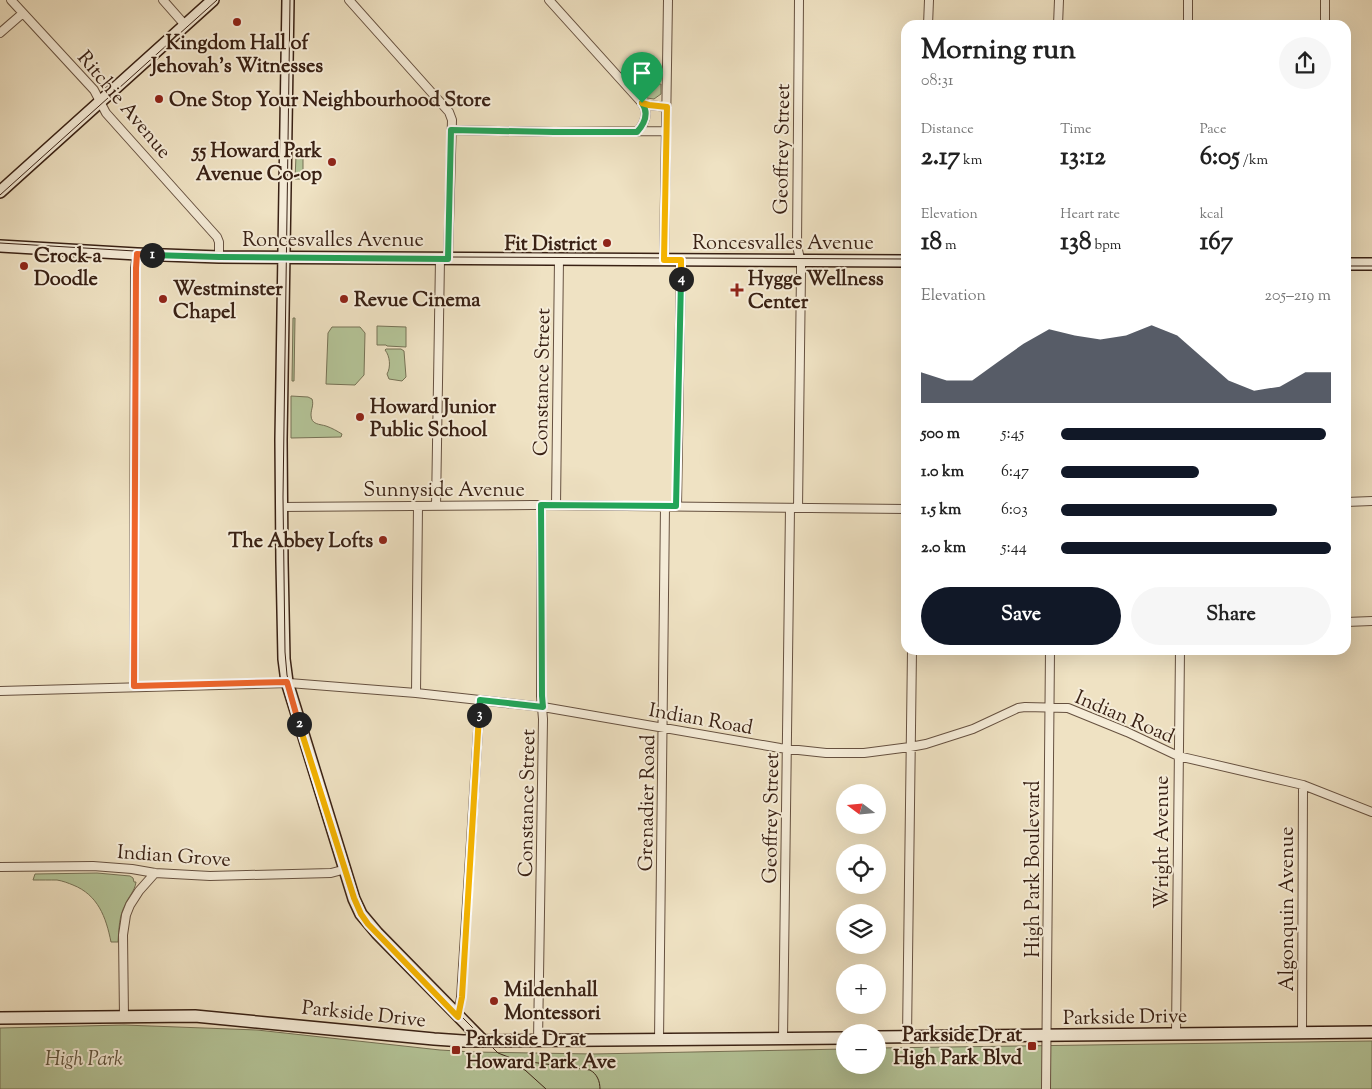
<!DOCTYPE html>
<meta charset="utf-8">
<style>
:root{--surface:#fff;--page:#f6f6f6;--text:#222;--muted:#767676;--accent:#111827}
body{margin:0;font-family:"Sorts Mill Goudy",serif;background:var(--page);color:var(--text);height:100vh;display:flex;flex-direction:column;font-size:19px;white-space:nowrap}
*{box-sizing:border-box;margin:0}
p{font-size:16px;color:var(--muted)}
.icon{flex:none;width:28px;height:28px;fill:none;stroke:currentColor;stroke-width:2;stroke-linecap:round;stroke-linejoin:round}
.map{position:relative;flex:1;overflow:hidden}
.drawer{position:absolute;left:901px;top:20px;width:450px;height:635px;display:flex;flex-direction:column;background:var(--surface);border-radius:15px;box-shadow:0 5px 20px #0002}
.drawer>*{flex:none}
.needle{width:32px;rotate:286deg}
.fabs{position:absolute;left:836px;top:784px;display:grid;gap:10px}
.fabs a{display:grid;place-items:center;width:50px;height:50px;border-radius:50%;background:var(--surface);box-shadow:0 5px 20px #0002;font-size:25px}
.pin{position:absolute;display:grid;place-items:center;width:42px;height:42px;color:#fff;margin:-51px -21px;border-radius:50% 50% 50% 0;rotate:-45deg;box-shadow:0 0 5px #0007}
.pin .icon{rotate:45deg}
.km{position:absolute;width:25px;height:25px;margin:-12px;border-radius:50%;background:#222;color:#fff;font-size:14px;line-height:25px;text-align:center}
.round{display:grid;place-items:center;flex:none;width:52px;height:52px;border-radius:26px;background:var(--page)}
.summary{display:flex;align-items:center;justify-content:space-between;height:85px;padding:0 20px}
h1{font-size:28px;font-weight:800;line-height:38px}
.figures{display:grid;grid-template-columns:repeat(3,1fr);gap:8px;height:85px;padding:5px 20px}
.figures div{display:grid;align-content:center}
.figures b{font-size:25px;font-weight:800}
.figures small{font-size:14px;font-weight:400}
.figures p{font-size:14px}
.chart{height:140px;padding:10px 20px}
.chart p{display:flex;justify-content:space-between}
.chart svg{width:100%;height:90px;margin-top:5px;fill:var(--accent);opacity:.7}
.cta{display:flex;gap:10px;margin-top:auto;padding:10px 20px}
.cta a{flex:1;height:58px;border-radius:30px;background:var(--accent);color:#fff;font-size:20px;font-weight:800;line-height:58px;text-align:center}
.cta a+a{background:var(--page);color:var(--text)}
ul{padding:0 20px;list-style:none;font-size:16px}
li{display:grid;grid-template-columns:80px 60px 1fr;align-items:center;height:38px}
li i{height:12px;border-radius:6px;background:var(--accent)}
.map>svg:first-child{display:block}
.green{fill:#b4c498;stroke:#767256}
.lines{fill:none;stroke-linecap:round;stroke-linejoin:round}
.street-casing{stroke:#665140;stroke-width:10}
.secondary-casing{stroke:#392114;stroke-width:14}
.street{stroke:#f5ecd8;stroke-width:8}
.secondary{stroke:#f5ecd8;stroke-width:11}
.tram{stroke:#392114;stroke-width:1}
.split-1-casing{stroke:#fff;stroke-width:10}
.split-2-casing{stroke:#fff;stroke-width:10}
.split-3-casing{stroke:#fff;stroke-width:10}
.split-4-casing{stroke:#fff;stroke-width:10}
.split-5-casing{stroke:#fff;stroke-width:10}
.split-1{stroke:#22a559;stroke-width:6}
.split-2{stroke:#f0652b;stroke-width:6}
.split-3{stroke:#f5b400;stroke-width:6}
.split-4{stroke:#22a559;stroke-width:6}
.split-5{stroke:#f5b400;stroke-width:6}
.poi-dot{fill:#8f2418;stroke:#f5ecd8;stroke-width:2}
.labels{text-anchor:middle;stroke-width:4;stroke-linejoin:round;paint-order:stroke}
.poi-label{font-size:20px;font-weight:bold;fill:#392114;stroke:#f5ecd8;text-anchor:start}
.street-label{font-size:20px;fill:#392114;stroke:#f5ecd8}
.park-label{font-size:20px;font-style:italic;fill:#5e523c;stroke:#f5ecd8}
</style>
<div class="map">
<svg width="1372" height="1089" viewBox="0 0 1372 1089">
<rect width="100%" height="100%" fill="#efe2c3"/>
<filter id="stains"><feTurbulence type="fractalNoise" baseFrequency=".004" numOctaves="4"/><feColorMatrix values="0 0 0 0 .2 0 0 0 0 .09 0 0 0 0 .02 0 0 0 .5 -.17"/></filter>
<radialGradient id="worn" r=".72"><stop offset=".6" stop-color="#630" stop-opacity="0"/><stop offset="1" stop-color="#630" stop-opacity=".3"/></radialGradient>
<!-- green -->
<path class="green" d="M 636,80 L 651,84 L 661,84 L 661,94 L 654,99 L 647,98 L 634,85 Z
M 296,156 L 302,157 L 303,159 L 303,176 L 301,176 L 300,179 L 295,179 Z
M 293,318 L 295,318 L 294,381 L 292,381 Z
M 377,326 L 406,327 L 406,347 L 387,346 L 386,345 L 377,345 Z
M 332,327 L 360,327 L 365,333 L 364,375 L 355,385 L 326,384 L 328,333 Z
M 386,349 L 401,349 L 404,351 L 406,377 L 402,381 L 389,379 L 387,374 C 391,367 390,356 385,350 Z
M 291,396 L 308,397 L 312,399 C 314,405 311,409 311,415 C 311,425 320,424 326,426 C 332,428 337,431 342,434 L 341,437 L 291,438 Z
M 97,873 L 130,876 L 133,878 L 134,882 L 136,882 C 135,891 128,897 125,905 C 119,916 119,929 118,942 L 111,942 C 106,917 98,895 73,885 C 68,883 63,881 57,880 C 50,880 41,880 33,880 L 35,874 Z
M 124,1025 L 257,1030 L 440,1050 L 473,1052 L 593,1054 L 845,1049 L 845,1065 L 878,1065 L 878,1048 L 1372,1041 L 1372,1089 L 0,1089 L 0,1028 Z"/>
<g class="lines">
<!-- street casing -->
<g class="street-casing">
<path id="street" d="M 11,0 L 94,90 L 106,113 L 217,237 L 219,242 L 219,257
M 163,0 L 185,25
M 349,0 L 449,112 L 452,120 L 448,259
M 549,0 L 642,103 L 649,105 L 667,107
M 1325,0 L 1325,25
M 928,25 L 929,0
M 1058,25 L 1059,0
M 1188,25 L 1188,0
M 0,33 L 23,13
M 451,130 L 554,132 L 666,131
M 637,132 C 645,123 649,113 642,103
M 664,260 L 668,0
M 1346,502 L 1372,501
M 556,505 L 559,259
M 436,506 L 440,259
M 677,506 L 681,260
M 281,507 L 533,505 L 906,509
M 798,508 L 801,272 L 801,263 L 797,246 L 799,0
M 1346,622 L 1372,621
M 134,686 L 135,268 L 137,254
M 0,691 L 289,683 L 416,693 L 543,707 L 780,748 L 826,753 L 864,753 L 910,747 L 926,744 L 973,729 L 1018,708 L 1025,707 L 1068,708 L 1127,732 L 1178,756 L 1303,785 L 1372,812
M 416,693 L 418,506
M 0,867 L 93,866 L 132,869 L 155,873 L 210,876 L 331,873 L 346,869
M 124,1017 L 123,935 L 126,915 L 130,905 L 139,891 L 155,873
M 458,1017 L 461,997 L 480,700
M 1302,1033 L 1303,785
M 1176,1034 L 1180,650
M 907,1037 L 912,650
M 783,1038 L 790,508
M 659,1040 L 665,506
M 538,1041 L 543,719 L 541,696 L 541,505
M 1046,1089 L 1050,650"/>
</g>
<!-- secondary casing -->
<g class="secondary-casing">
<path id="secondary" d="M 288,0 L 281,440 L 282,562 L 284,659 L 287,682 L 354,899 L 361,914 L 377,933 L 483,1041
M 0,192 L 213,0
M 0,246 L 137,254 L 219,257 L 906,261
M 1346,264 L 1372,264
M 0,1018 L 195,1016 L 434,1039 L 463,1041 L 845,1038
M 878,1037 L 1372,1032"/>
</g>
<!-- street -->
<use href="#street" class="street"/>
<!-- secondary -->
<use href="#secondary" class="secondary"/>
<!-- tram -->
<path class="tram" d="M 290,0 L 283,497 L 285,652 L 287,675 L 293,699 L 356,898 L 362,911 L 369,922 L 459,1014 L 498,1053 L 516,1060 L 590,1070 C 597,1074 600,1081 600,1089
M 0,195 L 217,0
M 0,243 L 219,256 L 906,259
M 1346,266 L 1372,266
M 509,1064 L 525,1070 L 546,1089"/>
</g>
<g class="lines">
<!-- split-1 casing -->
<g class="split-1-casing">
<path id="split-1" d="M 152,255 L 219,257 L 448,259 L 451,130 L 554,132 L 637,132 C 645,123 649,113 642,103"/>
</g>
<!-- split-2 casing -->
<g class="split-2-casing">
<path id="split-2" d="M 152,255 L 137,254 L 136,268 L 134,686 L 287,682 L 299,724"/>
</g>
<!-- split-3 casing -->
<g class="split-3-casing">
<path id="split-3" d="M 299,724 L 354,898 L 361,914 L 368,924 L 458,1017 L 462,997 L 479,715"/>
</g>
<!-- split-4 casing -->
<g class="split-4-casing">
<path id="split-4" d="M 479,715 L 480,700 L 543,707 L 542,696 L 541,505 L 676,506 L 681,279"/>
</g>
<!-- split-5 casing -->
<g class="split-5-casing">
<path id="split-5" d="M 642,103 L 649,105 L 667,107 L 664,260 L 681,260 L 681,279"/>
</g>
<!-- split-1 -->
<use href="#split-1" class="split-1"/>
<!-- split-2 -->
<use href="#split-2" class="split-2"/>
<!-- split-3 -->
<use href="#split-3" class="split-3"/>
<!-- split-4 -->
<use href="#split-4" class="split-4"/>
<!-- split-5 -->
<use href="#split-5" class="split-5"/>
</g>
<!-- markers -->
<g class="poi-dot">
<circle cx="237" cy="22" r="5"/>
<circle cx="159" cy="99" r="5"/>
<circle cx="332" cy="162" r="5"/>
<circle cx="607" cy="243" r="5"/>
<circle cx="24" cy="266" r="5"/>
<path d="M734.5 282.5h5v5h5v5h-5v5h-5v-5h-5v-5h5z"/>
<circle cx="163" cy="299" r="5"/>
<circle cx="344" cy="299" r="5"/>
<circle cx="360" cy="417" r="5"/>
<circle cx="383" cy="540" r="5"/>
<circle cx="494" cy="1001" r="5"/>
<rect x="1027" y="1041" width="10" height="10" rx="2.5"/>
<rect x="451" y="1045" width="10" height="10" rx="2.5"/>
</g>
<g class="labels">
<!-- poi labels -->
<g class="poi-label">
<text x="237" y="49" text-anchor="middle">Kingdom Hall of<tspan x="237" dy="23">Jehovah's Witnesses</tspan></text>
<text x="169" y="106">One Stop Your Neighbourhood Store</text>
<text x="322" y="157" text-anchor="end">55 Howard Park<tspan x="322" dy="23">Avenue Co-op</tspan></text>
<text x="597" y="250" text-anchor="end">Fit District</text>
<text x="34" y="262">Crock a<tspan x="34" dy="23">Doodle</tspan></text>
<text x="748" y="285">Hygge Wellness<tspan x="748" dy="23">Center</tspan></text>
<text x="173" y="295">Westminster<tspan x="173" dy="23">Chapel</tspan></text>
<text x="354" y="306">Revue Cinema</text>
<text x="370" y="413">Howard Junior<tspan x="370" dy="23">Public School</tspan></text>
<text x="373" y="547" text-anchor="end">The Abbey Lofts</text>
<text x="504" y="996">Mildenhall<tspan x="504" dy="23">Montessori</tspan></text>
<text x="1022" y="1041" text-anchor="end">Parkside Dr at<tspan x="1022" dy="23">High Park Blvd</tspan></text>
<text x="466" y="1045">Parkside Dr at<tspan x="466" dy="23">Howard Park Ave</tspan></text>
</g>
<!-- street labels -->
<g class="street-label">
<text transform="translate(125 104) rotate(50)" y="7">Ritchie Avenue</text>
<text transform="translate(781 149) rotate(-89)" y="7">Geoffrey Street</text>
<text x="333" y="246">Roncesvalles Avenue</text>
<text x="783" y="249">Roncesvalles Avenue</text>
<text transform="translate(541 382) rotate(-89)" y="7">Constance Street</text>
<text x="444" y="496">Sunnyside Avenue</text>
<text transform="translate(1125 716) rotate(23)" y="7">Indian Road</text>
<text transform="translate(701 718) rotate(10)" y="7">Indian Road</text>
<text transform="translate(526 803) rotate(-89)" y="7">Constance Street</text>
<text transform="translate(646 803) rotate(-89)" y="7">Grenadier Road</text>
<text transform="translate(770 818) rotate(-89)" y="7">Geoffrey Street</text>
<text transform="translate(1161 842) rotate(-90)" y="7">Wright Avenue</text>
<text transform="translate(174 855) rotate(4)" y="7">Indian Grove</text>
<text transform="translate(1032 869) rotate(-90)" y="7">High Park Boulevard</text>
<text transform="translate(1286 909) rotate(-90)" y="7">Algonquin Avenue</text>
<text transform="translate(364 1013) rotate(6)" y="7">Parkside Drive</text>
<text transform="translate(1125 1016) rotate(-1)" y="7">Parkside Drive</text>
</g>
<!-- park labels -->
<g class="park-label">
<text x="84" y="1065">High Park</text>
</g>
</g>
<rect width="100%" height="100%" filter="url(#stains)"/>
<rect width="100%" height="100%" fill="url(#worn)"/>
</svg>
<div class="fabs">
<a><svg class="needle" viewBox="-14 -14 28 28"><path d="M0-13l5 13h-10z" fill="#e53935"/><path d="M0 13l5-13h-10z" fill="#767676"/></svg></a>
<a><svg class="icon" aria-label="locate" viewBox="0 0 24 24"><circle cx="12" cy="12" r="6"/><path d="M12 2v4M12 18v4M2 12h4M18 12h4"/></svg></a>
<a><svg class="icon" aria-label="layers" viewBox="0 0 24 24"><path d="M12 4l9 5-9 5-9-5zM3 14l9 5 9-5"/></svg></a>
<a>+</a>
<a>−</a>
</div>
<div class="pin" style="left:642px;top:103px;background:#1e9e55"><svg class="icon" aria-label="arrive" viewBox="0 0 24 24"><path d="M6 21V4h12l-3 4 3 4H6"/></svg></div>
<b class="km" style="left:152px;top:255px">1</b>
<b class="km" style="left:299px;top:724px">2</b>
<b class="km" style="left:479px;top:715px">3</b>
<b class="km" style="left:681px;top:279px">4</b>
<section class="drawer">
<div class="summary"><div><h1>Morning run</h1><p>08:31</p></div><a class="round"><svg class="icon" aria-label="share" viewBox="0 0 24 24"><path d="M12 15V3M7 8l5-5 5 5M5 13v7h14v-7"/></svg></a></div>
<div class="figures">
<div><p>Distance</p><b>2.17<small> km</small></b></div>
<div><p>Time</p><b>13:12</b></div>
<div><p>Pace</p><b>6:05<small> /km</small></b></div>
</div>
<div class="figures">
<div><p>Elevation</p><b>18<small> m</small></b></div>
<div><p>Heart rate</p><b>138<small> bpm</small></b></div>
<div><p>kcal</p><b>167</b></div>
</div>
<div class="chart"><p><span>Elevation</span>205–219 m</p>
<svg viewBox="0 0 160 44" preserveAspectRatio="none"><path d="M0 44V29L10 33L20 33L30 24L40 15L50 8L60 11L70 13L80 11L90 6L100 11L110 22L120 33L130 38L140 36L150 29L160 29V44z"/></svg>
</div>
<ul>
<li><b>500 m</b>5:45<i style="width:98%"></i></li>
<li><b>1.0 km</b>6:47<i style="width:51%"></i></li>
<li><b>1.5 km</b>6:03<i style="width:80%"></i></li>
<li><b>2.0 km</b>5:44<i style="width:100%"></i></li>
</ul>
<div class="cta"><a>Save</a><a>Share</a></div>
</section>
</div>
